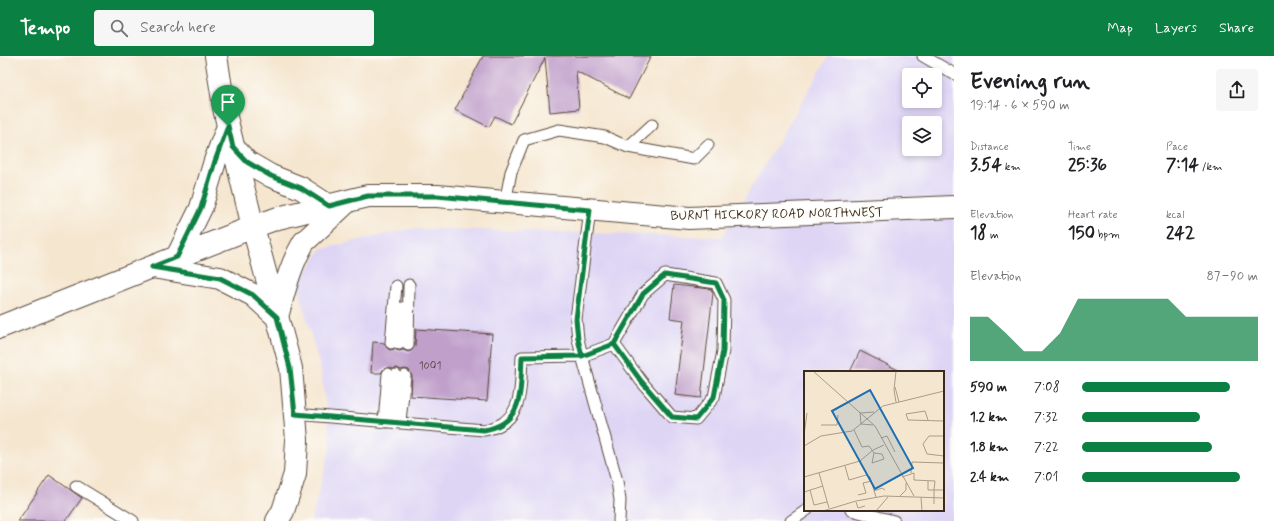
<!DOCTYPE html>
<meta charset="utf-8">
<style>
:root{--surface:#fff;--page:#f6f6f6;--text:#202124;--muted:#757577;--accent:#0b8043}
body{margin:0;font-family:Mynerve,sans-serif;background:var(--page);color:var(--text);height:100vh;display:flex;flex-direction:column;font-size:15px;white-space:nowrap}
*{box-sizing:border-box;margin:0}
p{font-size:13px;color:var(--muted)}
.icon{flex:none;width:22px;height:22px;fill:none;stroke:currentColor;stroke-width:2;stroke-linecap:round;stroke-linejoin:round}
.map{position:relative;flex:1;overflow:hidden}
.sheet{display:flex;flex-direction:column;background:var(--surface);width:320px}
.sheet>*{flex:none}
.buttons{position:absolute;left:902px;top:12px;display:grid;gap:8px}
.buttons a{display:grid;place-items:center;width:40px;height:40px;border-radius:4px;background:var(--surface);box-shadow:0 2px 6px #0003;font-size:20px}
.pin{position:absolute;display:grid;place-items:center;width:34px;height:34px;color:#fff;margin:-41px -17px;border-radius:50% 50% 50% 0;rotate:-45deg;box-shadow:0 0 4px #0007}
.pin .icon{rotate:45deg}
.round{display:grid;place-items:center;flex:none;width:42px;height:42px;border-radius:4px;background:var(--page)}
.head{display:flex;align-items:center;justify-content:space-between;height:68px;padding:0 16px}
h1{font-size:22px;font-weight:800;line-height:30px}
.metrics{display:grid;grid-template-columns:repeat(3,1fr);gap:6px;height:68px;padding:4px 16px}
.metrics div{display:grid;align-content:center}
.metrics b{font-size:17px;font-weight:800}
.metrics small{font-size:11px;font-weight:400}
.metrics p{font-size:11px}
.chart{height:112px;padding:8px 16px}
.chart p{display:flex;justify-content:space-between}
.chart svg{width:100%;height:72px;margin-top:4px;fill:var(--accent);opacity:.7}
ul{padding:0 16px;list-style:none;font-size:13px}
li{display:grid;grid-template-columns:64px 48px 1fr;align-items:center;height:30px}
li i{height:10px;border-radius:5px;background:var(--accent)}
header{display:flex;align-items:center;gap:24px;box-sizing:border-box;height:56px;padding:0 20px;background:var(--accent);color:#fff}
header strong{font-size:19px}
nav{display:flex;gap:22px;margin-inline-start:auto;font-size:14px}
.search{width:280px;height:36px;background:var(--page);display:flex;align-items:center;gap:10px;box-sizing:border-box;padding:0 14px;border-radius:4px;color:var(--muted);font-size:15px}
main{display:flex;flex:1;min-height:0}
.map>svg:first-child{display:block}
.built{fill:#ded5f5;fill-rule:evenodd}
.building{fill:#c09fcb}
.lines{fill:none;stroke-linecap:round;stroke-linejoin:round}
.service-casing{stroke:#574639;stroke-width:13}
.tertiary-casing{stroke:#574639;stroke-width:24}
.service{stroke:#fff;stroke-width:11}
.tertiary{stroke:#fff;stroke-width:22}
.route-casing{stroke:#fff;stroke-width:8}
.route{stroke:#0b8043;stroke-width:5}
.labels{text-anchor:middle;stroke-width:3;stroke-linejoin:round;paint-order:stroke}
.number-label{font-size:11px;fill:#5c4749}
.street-label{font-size:13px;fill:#3b2a1e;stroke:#fdfcf7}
.inset-road{fill:none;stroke:#ab9b88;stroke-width:1}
.view{fill:#1f6fb2;fill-opacity:0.15;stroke:#1f6fb2;stroke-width:2}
.inset-edge{fill:none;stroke:#3b2a1e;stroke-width:2}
</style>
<header>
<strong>Tempo</strong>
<div class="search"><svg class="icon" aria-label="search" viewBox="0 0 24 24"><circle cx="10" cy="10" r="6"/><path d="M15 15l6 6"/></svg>Search here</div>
<nav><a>Map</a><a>Layers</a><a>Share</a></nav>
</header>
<main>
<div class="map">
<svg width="954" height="465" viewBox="0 0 954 465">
<rect width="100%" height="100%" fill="#fdfcf7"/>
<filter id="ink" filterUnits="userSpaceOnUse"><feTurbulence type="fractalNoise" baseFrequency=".025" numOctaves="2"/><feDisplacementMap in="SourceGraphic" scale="8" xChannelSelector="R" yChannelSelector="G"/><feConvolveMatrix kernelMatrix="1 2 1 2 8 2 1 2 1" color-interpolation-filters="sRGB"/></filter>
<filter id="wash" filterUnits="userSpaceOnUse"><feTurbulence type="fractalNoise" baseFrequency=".012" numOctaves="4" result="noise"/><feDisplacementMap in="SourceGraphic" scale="16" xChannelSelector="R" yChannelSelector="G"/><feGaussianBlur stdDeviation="0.9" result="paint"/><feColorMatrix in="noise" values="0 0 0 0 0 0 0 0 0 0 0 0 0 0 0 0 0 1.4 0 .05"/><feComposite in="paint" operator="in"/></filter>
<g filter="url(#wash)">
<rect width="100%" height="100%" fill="#f5e6cf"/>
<!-- built -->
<path class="built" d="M 829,0 L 954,0 L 954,465 L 311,465 L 331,389 L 321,316 L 298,229 L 321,193 L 409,173 L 450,173 L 722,181 ZM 909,19 L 935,19 L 935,45 L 909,45 ZM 909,67 L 935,67 L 935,93 L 909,93 ZM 805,316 L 943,316 L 943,454 L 805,454 Z"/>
<g id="blocks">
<!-- building -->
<path class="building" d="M 483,0 L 651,0 L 629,43 L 576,15 L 579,53 L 550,56 L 545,2 L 511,68 L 495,60 L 489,71 L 455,54 Z
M 674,229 L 711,233 L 713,237 L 701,342 L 675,339 L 684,264 L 670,262 Z
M 416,273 L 492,278 L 487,345 L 411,340 L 412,320 L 409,314 L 405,313 L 401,314 L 397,312 L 393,313 L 388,311 L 383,314 L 381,317 L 371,317 L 373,286 L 384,287 L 387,292 L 390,294 L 394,293 L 399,295 L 403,294 L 408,296 L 411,295 L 415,290 Z
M 860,295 L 902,316 L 850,316 Z
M 49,419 L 82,442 L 66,465 L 18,465 Z"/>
</g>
</g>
<g filter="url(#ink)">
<use href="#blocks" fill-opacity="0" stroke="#574639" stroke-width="1"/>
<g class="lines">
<!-- service casing -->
<g class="service-casing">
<path id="service" d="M 923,0 L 954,18
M 628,91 L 652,69
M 505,147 L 511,116 L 524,84 L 559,74 L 605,81 L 628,91 L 694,103 L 708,89
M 590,154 L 576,263 L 578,283 L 582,300 L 617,425 L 620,444 L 619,465
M 391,287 L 396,230
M 399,288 L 402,252
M 408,289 L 409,229
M 295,358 L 484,374 C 524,367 520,334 522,301 L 582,300 L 614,288 L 643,238 L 665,219 L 716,227 L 724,244 L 723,295 L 714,341 L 696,363 L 672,361 L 641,325 L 614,288
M 400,365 L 405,320
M 384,366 L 388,318
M 393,366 L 396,319
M 76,430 L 133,465
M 851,454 L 894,465
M 791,465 L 807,454"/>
</g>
<!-- tertiary casing -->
<g class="tertiary-casing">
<path id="tertiary" d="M 216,0 L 225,57 L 253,171 L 291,312 L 297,384 L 295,418 L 283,455 L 277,465
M 233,91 L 247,106 L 271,120 L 301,132 L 329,150
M 177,201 L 201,152 L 215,105 L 228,70
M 152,211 L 220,222 L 253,239 L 277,261 C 284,236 290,209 304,186 L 347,146
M 0,271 L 253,171 L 278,162 L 368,140 L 437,140 L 689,162 L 954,151"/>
</g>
<!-- service -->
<use href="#service" class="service"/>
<!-- tertiary -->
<use href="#tertiary" class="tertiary"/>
</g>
</g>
<g class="lines" filter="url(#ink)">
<!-- route casing -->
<g class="route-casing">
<path id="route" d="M 228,70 L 215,105 L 201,152 L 177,201 L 152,211 L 220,222 L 253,239 L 277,261 L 290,312 L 295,358 L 484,374 C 525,367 520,334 522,301 L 582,300 L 614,288 L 641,325 L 672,361 L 696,363 L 714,341 L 723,295 L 724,244 L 716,227 L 665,219 L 643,238 L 614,288 L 582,300 L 578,283 L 576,263 L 590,154 L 437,140 L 368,140 L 329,150 L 301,132 L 271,120 L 247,106 L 233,91 L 228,70"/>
</g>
<!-- route -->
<use href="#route" class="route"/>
</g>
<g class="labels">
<!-- number labels -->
<g class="number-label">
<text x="430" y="313">1001</text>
</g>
<!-- street labels -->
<g class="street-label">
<text transform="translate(777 157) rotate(-1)" y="5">BURNT HICKORY ROAD NORTHWEST</text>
</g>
</g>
<!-- overview -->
<g transform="translate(804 315)">
<rect width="140" height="140" fill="#f5e6cf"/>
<path class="inset-road" d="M 9,0 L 71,55 L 110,125M 92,0 L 90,19 L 92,31M 91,16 L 95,31M 56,41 L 57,53 L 69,54M 57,42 L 70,41M 124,49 L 121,40 L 102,43 L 104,49 L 140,50M 17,54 L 33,54 L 34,44M 50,59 L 58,76 L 65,75 L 70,82 L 78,83 L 80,88 L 68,92 L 70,82M 0,64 L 3,42M 140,65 L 125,65 L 119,73 L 123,83 L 140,85M 77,67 L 83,65 L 91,81M 0,75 L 17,65 L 48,60 L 79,35 L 140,20M 41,95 L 45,109 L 62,104 L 66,106 L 72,126M 15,102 L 25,137M 107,102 L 108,91 L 140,92M 0,106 L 56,90 L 69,79 L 80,74M 98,106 L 110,102 L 110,109 L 131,110 L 130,119 L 124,119 L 124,110M 6,119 L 10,134 L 23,131M 70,120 L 78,117 L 81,119M 0,121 L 19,115M 54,124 L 62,122 L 59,112 L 68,110M 96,125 L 102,119 L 102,112M 117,126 L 118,140M 52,131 L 54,137 L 61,135M 130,133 L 130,119 L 139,119M 19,140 L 52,130 L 80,125 L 140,127M 72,140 L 84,126"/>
<path class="view" d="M 66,19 L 109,97 L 71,118 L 28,40 Z"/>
<rect width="140" height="140" class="inset-edge"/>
</g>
</svg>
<div class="buttons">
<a><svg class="icon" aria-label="locate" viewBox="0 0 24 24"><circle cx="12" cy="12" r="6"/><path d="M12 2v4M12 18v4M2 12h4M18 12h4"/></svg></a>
<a><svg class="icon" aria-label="layers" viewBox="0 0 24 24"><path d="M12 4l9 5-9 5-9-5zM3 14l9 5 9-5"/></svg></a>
</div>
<div class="pin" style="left:228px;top:70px;background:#1e9e55"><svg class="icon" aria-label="arrive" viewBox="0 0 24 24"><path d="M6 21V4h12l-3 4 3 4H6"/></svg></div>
</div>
<section class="sheet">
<div class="head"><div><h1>Evening run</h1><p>19:14 · 6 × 590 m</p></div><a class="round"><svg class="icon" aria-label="share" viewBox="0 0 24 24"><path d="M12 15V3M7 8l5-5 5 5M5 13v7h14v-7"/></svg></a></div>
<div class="metrics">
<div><p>Distance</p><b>3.54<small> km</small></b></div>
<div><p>Time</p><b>25:36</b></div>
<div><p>Pace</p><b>7:14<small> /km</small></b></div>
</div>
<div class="metrics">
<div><p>Elevation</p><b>18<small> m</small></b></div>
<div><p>Heart rate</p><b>150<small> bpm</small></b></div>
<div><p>kcal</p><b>242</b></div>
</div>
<div class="chart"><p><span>Elevation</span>87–90 m</p>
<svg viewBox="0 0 160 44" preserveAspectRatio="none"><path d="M0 44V17L10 17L20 27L30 38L40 38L50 27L60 6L70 6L80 6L90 6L100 6L110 6L120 17L130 17L140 17L150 17L160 17V44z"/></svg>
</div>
<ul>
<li><b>590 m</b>7:08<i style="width:84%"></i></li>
<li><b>1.2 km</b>7:32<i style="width:67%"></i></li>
<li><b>1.8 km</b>7:22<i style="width:74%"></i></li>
<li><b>2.4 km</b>7:01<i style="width:90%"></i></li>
</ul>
</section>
</main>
